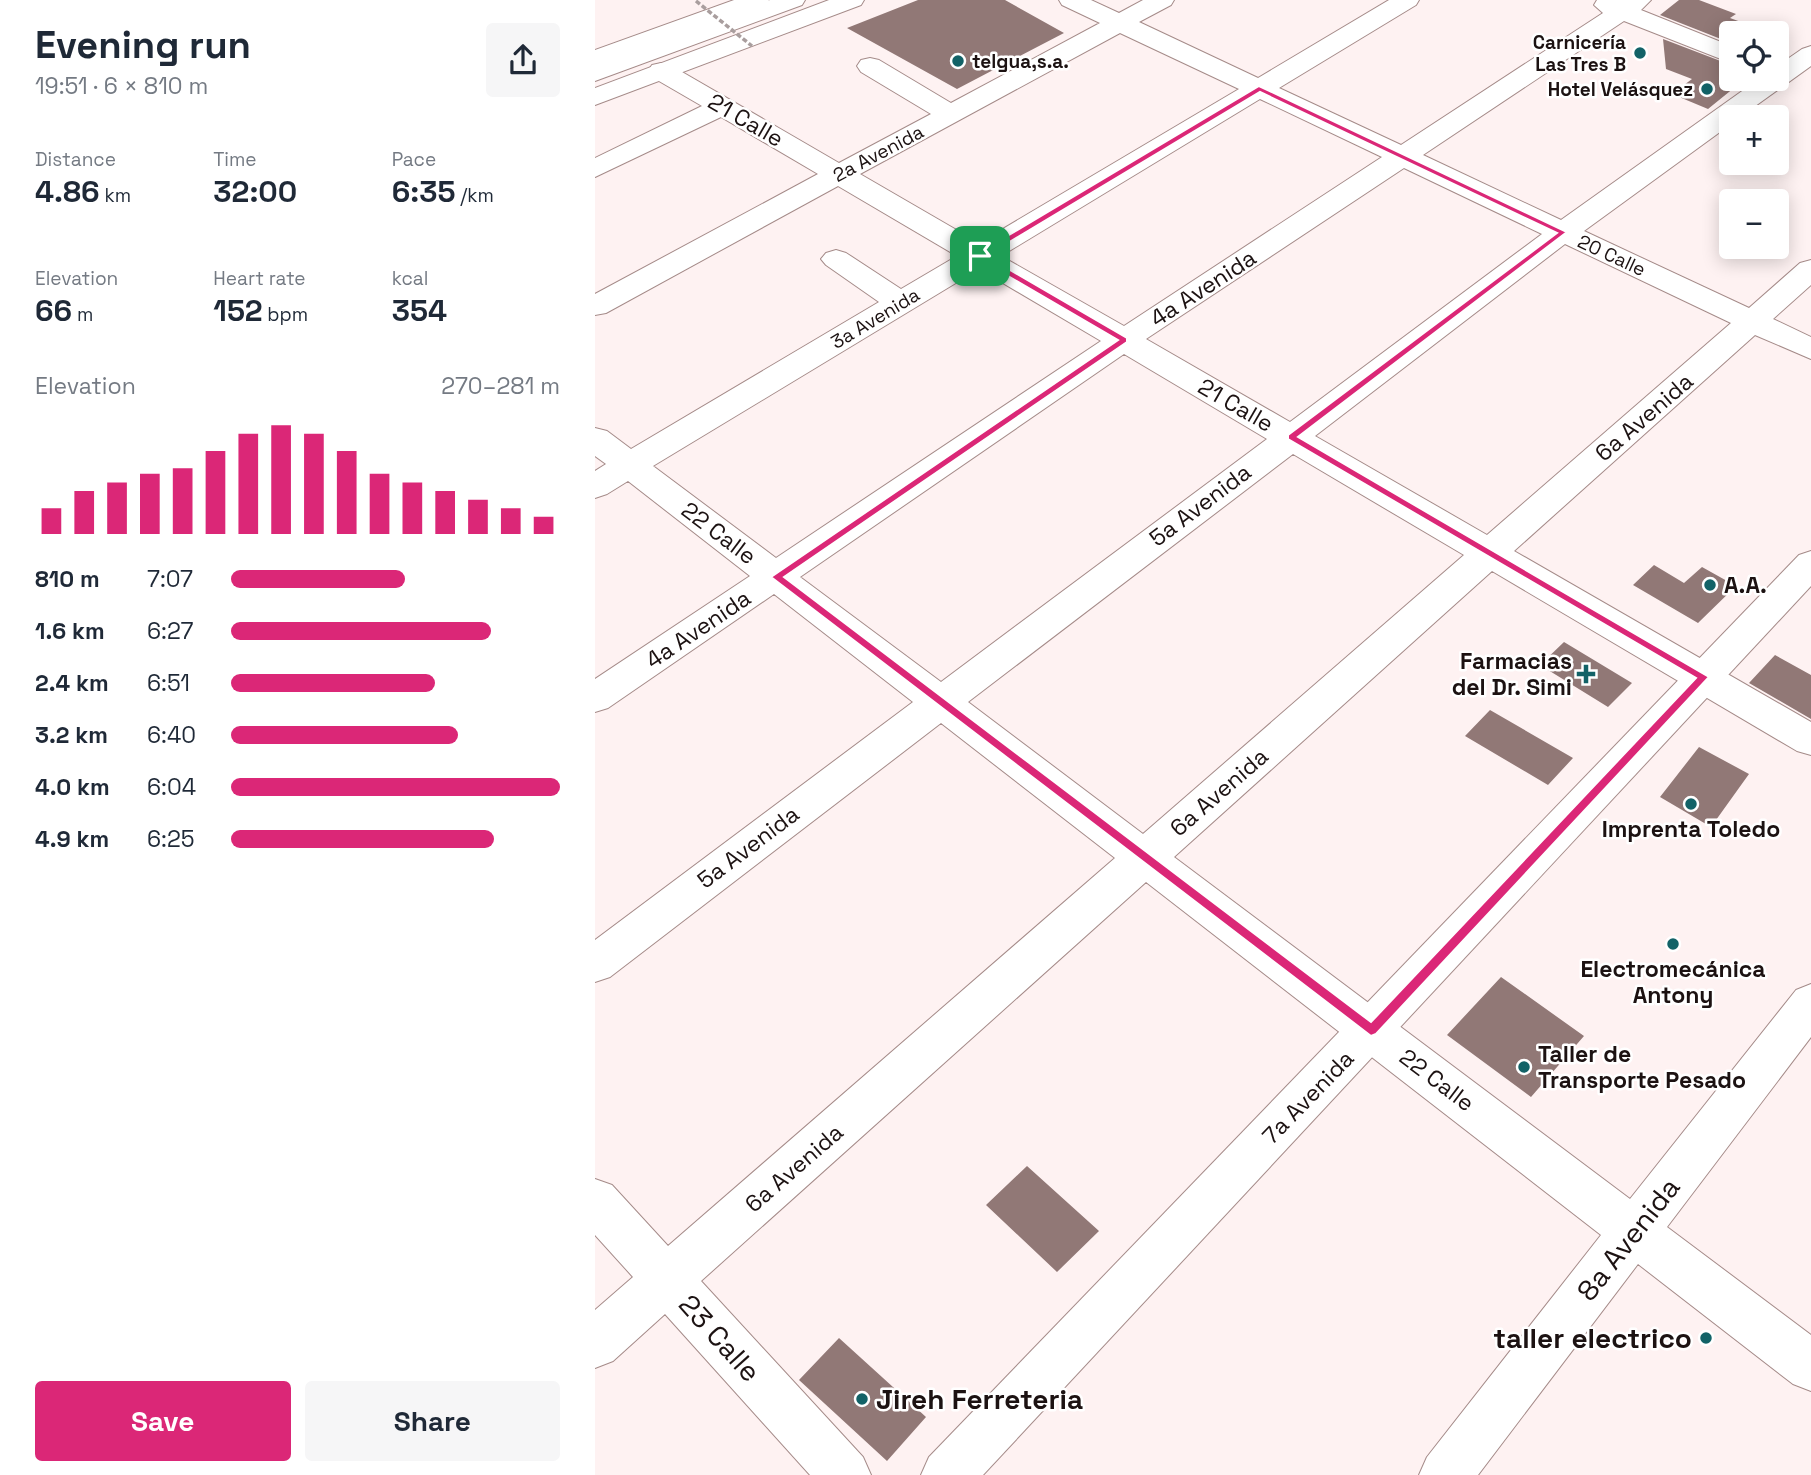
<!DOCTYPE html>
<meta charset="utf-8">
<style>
:root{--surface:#fff;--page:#f6f6f7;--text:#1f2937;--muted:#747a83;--accent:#db2777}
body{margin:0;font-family:"Space Grotesk",sans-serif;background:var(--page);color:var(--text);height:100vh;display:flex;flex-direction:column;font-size:26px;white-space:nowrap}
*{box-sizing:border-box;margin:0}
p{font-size:23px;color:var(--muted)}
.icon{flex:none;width:38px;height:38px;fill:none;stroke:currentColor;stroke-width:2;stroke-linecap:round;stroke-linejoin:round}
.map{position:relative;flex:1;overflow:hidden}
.details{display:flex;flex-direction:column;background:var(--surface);width:595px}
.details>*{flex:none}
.buttons{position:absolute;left:1124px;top:21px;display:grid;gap:14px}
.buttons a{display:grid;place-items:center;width:70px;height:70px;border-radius:7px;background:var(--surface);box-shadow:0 4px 18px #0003;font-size:35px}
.pin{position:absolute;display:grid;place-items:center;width:60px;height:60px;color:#fff;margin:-30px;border-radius:14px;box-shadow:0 4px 10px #0006}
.round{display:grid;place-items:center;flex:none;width:74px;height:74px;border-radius:7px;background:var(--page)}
.summary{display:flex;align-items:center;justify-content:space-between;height:119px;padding:0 35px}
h1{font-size:38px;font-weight:700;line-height:52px}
.stats{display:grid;grid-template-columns:repeat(3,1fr);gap:10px;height:119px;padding:7px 35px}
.stats div{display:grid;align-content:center}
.stats b{font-size:30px;font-weight:700}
.stats small{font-size:19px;font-weight:400}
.stats p{font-size:19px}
.chart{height:196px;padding:14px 35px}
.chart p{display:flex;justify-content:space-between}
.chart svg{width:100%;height:126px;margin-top:7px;stroke:var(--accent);stroke-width:6}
.cta{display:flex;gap:14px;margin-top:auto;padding:14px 35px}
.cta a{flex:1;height:80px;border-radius:7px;background:var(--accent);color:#fff;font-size:28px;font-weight:700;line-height:80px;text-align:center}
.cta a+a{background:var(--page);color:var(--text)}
ul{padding:0 35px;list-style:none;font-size:23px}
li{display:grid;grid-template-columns:112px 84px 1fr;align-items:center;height:52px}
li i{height:18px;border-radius:9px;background:var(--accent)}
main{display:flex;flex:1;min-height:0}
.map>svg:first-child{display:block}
.building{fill:#917876}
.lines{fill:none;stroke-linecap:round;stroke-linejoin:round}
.minor-casing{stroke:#a58b89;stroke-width:2}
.major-casing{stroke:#a58b89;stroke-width:2}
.highway-casing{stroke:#a58b89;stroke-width:2}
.minor{fill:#fff;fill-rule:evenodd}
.major{fill:#fff;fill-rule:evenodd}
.highway{fill:#fff;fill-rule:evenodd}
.path-bridge{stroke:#a99e9e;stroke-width:3.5;stroke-dasharray:5 2.5;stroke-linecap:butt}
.route{fill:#db2777;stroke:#fff;stroke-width:2;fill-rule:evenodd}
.poi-dot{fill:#126267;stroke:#fff;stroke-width:2.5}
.labels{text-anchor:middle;stroke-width:5;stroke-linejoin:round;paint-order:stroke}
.far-poi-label{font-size:19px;font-weight:bold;fill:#1c1212;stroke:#fff;text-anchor:end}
.far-street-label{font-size:19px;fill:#1c1212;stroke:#fff}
.street-label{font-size:23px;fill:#1c1212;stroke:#fff}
.poi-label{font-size:23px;font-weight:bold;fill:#1c1212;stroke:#fff;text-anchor:start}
.near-street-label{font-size:28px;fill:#1c1212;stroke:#fff}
.near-poi-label{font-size:28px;font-weight:bold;fill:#1c1212;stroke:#fff;text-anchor:end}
</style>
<main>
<section class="details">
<div class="summary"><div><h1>Evening run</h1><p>19:51 · 6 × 810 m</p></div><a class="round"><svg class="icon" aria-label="share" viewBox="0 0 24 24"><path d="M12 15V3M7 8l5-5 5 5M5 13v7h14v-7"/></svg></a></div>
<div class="stats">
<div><p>Distance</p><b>4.86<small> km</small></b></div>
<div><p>Time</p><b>32:00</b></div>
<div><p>Pace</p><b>6:35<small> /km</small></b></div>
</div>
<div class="stats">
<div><p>Elevation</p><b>66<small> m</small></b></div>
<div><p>Heart rate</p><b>152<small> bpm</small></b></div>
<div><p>kcal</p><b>354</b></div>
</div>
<div class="chart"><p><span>Elevation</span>270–281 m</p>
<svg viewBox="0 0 160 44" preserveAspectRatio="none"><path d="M5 44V35M15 44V29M25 44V26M35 44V23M45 44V21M55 44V15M65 44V9M75 44V6M85 44V9M95 44V15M105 44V23M115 44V26M125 44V29M135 44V32M145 44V35M155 44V38"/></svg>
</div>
<ul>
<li><b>810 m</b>7:07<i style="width:53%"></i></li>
<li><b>1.6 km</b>6:27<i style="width:79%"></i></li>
<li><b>2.4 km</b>6:51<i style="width:62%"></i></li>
<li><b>3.2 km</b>6:40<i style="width:69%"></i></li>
<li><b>4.0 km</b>6:04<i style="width:100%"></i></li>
<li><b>4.9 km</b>6:25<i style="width:80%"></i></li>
</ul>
<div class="cta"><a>Save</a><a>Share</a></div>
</section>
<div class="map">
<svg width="1216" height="1475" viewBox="0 0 1216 1475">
<rect width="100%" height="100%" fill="#fef2f2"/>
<!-- building -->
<path class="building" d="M 323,0 L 410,0 L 469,33 L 362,89 L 252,28 Z
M 1084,0 L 1104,0 L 1141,14 L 1135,18 L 1176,33 L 1136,33 L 1136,43 L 1065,15 Z
M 1068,39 L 1136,65 L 1136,79 L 1150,79 L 1113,109 L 1077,94 L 1097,79 L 1071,69 Z
M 1059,565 L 1089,583 L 1107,567 L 1141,586 L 1103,623 L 1038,585 Z
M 969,642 L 1037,683 L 1013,707 L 945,665 Z
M 1180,655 L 1216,675 L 1216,719 L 1154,683 Z
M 895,710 L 978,758 L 953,785 L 870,736 Z
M 1104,747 L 1154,774 L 1116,827 L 1065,797 Z
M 906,977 L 989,1036 L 936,1097 L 852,1035 Z
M 432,1166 L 504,1231 L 462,1272 L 391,1205 Z
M 244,1338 L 331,1417 L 292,1461 L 204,1380 Z"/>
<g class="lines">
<!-- minor casing -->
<g class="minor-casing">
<path id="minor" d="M 175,0 L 210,0 L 207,5 L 0,81 L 0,64 Z
M 464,0 L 496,0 L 524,13 L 548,0 L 579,0 L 576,5 L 544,22 L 663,78 L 794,0 L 824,0 L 821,5 L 684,88 L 806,145 L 1008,13 L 999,5 L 1002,0 L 1056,0 L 1046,10 L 1136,46 L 1136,63 L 1029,21 L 828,155 L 966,220 L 1164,79 L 1181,79 L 1181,67 L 1207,49 L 1216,46 L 1216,66 L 1145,117 L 1136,117 L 1136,124 L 989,231 L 1154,308 L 1205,263 L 1216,260 L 1216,285 L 1178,319 L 1216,337 L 1216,359 L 1160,335 L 919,551 L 1216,722 L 1216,755 L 1202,751 L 897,571 L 579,857 L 1035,1199 L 1201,990 L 1216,984 L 1216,1037 L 1072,1227 L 1216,1335 L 1216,1391 L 1198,1384 L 1043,1264 L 883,1475 L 824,1475 L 832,1457 L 1006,1235 L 551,882 L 106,1281 L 268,1457 L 276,1475 L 215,1475 L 70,1314 L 18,1361 L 0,1368 L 0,1310 L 38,1277 L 0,1235 L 0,1179 L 17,1185 L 73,1246 L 520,858 L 346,723 L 15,977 L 0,982 L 0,940 L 318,702 L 179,594 L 13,708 L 0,712 L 0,679 L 155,576 L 33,481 L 12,494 L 0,498 L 0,471 L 11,464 L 0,456 L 0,428 L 12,431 L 36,449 L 284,302 L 231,265 L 226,259 L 231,253 L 241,250 L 251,253 L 306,289 L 362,256 L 243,186 L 11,313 L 0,315 L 0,294 L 223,174 L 126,117 L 0,177 L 0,158 L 107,106 L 57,77 L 53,71 L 57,65 L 66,63 L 75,65 L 244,163 L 336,114 L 266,72 L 262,66 L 266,60 L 275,58 L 284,60 L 356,103 L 505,23 L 467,5 ZM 525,33 L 644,89 L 384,243 L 265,174 ZM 665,99 L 787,157 L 529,326 L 406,256 ZM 809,168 L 947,234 L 695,422 L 551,339 ZM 970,244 L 1136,323 L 892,535 L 720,436 ZM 384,269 L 506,341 L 181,558 L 58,466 ZM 529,354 L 672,439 L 346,682 L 205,577 ZM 698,454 L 869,555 L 548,834 L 373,702 Z"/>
</g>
<!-- major casing -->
<g class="major-casing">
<path id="major" d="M 1216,551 L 1216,586 L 388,1475 L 326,1475 L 334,1457 L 1204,555 Z"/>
</g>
<!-- highway casing -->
<g class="highway-casing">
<path id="highway" d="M 139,0 L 174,0 L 171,5 L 0,67 L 0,50 Z
M 234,0 L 269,0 L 266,5 L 0,105 L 0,88 Z"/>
</g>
<!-- minor -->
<use href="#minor" class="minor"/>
<!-- major -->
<use href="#major" class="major"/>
<!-- highway -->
<use href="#highway" class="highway"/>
<!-- path-bridge -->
<path class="path-bridge" d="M 101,1 L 157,46"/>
</g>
<!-- route -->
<path class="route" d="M 664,86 L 972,232 L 703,437 L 1114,677 L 781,1034 L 776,1036 L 176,577 L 523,340 L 382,258 L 382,254 ZM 665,92 L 962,233 L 693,435 L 693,439 L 1101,678 L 776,1022 L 189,577 L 532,342 L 532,338 L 391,256 Z"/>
<!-- markers -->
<g class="poi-dot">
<circle cx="1045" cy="53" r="7"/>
<circle cx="363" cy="61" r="7"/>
<circle cx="1112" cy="89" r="7"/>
<circle cx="1115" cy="585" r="7"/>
<path d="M987.5 663.5h7v7h7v7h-7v7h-7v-7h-7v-7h7z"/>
<circle cx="1096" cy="804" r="7"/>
<circle cx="1078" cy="944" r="7"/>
<circle cx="929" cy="1067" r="7"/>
<circle cx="1111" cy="1338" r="7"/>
<circle cx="267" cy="1399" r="7"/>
</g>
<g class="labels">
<!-- far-poi labels -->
<g class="far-poi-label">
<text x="1031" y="49">Carnicería<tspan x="1031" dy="22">Las Tres B</tspan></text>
<text x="377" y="68" text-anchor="start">telgua,s.a.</text>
<text x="1098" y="96">Hotel Velásquez</text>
</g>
<!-- far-street labels -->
<g class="far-street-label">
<text transform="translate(283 153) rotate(-28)" y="7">2a Avenida</text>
<text transform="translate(1017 255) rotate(25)" y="7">20 Calle</text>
<text transform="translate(280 318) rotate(-31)" y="7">3a Avenida</text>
</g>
<!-- street labels -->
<g class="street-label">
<text transform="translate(151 120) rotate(30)" y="8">21 Calle</text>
<text transform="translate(608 288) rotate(-33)" y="8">4a Avenida</text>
<text transform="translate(641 405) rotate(30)" y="8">21 Calle</text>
<text transform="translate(1049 417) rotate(-41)" y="8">6a Avenida</text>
<text transform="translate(605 505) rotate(-37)" y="8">5a Avenida</text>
<text transform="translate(124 533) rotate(37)" y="8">22 Calle</text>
<text transform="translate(103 629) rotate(-34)" y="8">4a Avenida</text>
<text transform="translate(624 792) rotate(-41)" y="8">6a Avenida</text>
<text transform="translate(153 847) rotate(-37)" y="8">5a Avenida</text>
<text transform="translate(842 1080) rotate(37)" y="8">22 Calle</text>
<text transform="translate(713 1097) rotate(-46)" y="8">7a Avenida</text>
<text transform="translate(199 1168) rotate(-41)" y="8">6a Avenida</text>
</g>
<!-- poi labels -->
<g class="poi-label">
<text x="1129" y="593">A.A.</text>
<text x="977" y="669" text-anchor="end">Farmacias<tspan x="977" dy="26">del Dr. Simi</tspan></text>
<text x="1096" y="837" text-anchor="middle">Imprenta Toledo</text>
<text x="1078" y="977" text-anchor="middle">Electromecánica<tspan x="1078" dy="26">Antony</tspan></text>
<text x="943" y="1062">Taller de<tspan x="943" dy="26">Transporte Pesado</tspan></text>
</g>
<!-- near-street labels -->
<g class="near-street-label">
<text transform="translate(1033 1239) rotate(-52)" y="10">8a Avenida</text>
<text transform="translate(125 1338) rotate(48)" y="10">23 Calle</text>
</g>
<!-- near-poi labels -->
<g class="near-poi-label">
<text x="1097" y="1348">taller electrico</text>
<text x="281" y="1409" text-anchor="start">Jireh Ferreteria</text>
</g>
</g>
</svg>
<div class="buttons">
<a><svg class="icon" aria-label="locate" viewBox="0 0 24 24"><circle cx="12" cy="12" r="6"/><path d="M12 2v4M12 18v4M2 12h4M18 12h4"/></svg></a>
<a>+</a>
<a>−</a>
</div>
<div class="pin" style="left:385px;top:256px;background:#1e9e55"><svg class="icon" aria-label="arrive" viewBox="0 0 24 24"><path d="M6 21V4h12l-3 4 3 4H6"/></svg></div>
</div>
</main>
